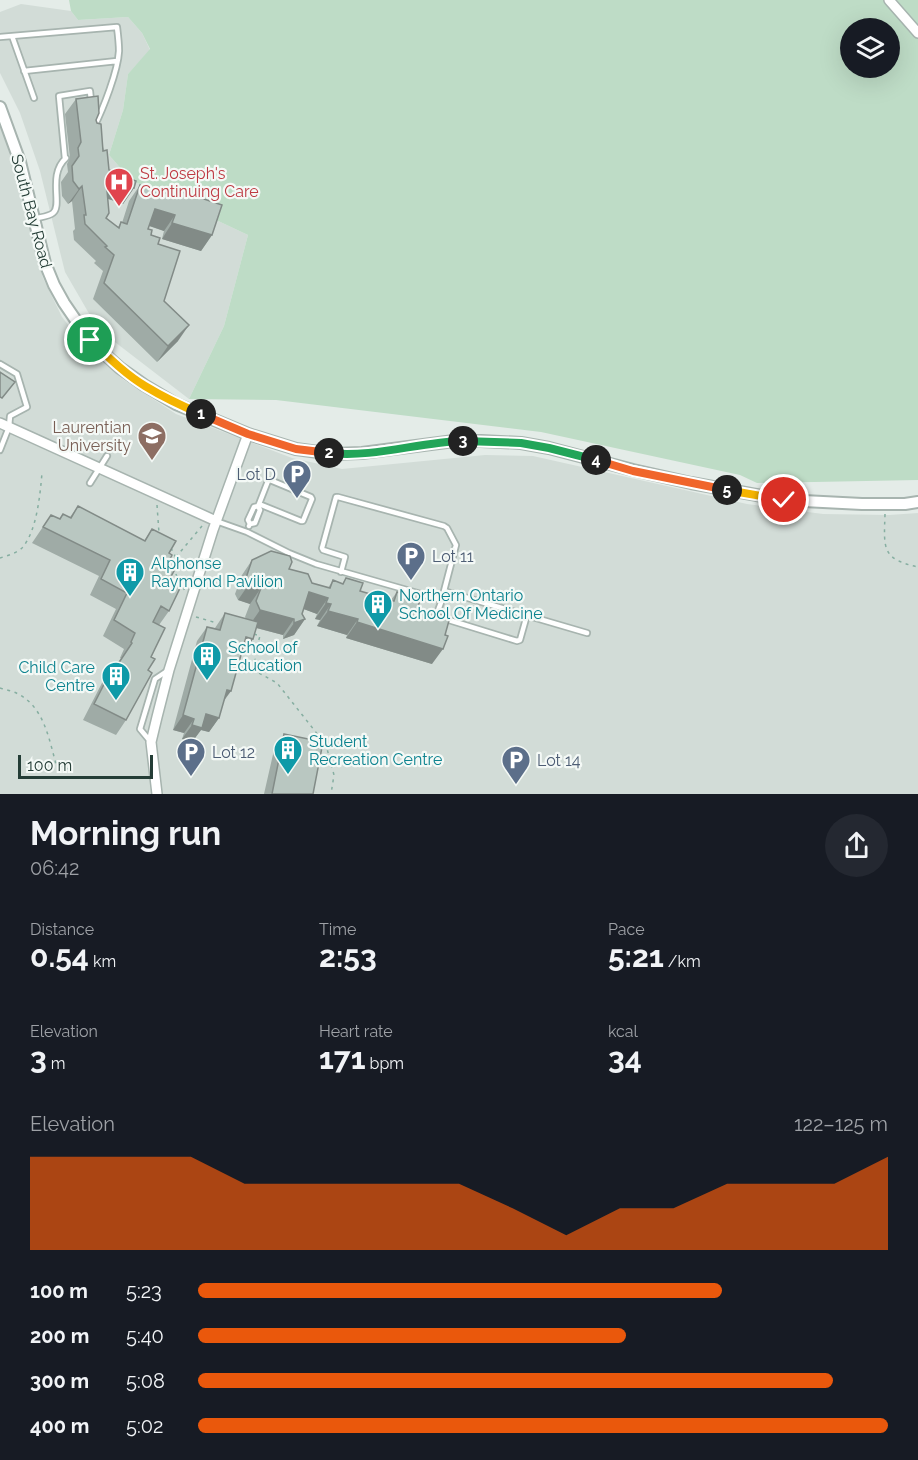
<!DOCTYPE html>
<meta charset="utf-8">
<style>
:root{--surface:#171b24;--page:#242831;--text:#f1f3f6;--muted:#9ea1a6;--accent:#ea580c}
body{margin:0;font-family:Raleway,sans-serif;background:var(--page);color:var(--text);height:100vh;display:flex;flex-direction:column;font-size:22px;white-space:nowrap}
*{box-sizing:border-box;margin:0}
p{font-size:20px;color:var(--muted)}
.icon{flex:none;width:33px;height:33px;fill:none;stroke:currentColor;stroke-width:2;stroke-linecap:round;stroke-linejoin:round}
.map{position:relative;height:794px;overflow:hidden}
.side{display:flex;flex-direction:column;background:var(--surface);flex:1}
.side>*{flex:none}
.controls{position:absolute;left:840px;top:18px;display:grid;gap:12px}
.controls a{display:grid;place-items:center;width:60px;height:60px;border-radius:50%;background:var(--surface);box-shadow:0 6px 24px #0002;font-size:30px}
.scale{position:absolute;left:18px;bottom:15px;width:135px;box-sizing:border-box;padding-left:6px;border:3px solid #243d36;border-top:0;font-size:16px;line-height:21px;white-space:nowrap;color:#243d36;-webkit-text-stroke:4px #f4f9f6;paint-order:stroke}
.pin{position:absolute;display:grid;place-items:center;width:51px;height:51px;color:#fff;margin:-26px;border:3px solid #fff;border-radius:50%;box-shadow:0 2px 6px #0007}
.km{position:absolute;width:30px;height:30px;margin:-15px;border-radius:50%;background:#222;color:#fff;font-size:16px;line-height:30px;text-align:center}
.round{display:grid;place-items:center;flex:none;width:63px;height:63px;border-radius:32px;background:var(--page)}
.summary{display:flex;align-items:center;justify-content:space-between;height:102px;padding:0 30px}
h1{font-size:33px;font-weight:700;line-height:45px}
.metrics{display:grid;grid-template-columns:repeat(3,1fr);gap:9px;height:102px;padding:6px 30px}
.metrics div{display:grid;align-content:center}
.metrics b{font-size:30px;font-weight:700}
.metrics small{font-size:16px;font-weight:400}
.metrics p{font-size:16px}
.chart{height:168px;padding:12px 30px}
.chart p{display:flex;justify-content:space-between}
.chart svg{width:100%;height:108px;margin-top:6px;fill:var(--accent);opacity:.7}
ul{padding:0 30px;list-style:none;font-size:20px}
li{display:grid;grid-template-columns:96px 72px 1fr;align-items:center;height:45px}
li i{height:15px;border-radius:8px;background:var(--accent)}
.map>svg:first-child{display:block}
.built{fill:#d2dcd7}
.green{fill:#bedcc6;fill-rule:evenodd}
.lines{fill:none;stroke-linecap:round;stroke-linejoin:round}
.service-casing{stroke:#a7b4af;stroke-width:8}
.minor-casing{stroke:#a7b4af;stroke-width:12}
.tertiary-casing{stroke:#a7b4af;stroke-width:14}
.path{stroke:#86aea1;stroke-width:1.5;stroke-dasharray:3 4.5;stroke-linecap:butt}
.service{stroke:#fff;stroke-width:4.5}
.minor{stroke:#fff;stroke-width:9}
.tertiary{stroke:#fff;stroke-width:10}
.wall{fill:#9faba6}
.shaded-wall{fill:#828b87}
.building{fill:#b9c7c1;stroke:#828b87;stroke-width:1.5}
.split-1-casing{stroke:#fff;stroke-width:12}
.split-2-casing{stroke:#fff;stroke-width:12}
.split-3-casing{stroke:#fff;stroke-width:12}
.split-4-casing{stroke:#fff;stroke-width:12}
.split-5-casing{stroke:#fff;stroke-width:12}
.split-6-casing{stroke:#fff;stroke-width:12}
.split-1{stroke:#f5b400;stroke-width:8}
.split-2{stroke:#f0652b;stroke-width:8}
.split-3{stroke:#22a559;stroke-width:8}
.split-4{stroke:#22a559;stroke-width:8}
.split-5{stroke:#f0652b;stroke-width:8}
.split-6{stroke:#f5b400;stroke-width:8}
.labels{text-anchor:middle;stroke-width:4.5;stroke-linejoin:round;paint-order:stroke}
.health-label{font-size:16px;fill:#be3a42;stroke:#f4f9f6;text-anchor:start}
.street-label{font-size:16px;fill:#243d36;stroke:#f4f9f6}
.education-label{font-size:16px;fill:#785e54;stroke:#f4f9f6;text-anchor:end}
.service-label{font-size:16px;fill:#4e5e75;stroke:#f4f9f6;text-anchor:start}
.culture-label{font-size:16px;fill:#0d838f;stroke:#f4f9f6;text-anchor:start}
</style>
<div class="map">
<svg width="918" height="794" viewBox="0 0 918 794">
<rect width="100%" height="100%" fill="#e4ece8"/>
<!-- built -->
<path class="built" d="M 21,4 L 71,11 L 78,20 L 128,17 L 142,33 L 150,50 L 128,74 L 123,110 L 109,155 L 131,180 L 248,235 L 224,326 L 189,399 L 98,329 L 65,272 L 40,171 L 20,113 L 0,73 L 0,12 Z
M 0,125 L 8,148 L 43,278 L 62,317 L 88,350 L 124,380 L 176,414 L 292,458 L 342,469 L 485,455 L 533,456 L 747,504 L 823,514 L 889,515 L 918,513 L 918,794 L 0,794 Z"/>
<!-- green -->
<path class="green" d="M 69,0 L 918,0 L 918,480 L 757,483 L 740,475 L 541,432 L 276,400 L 189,399 L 224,326 L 248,235 L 131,180 L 109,155 L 123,110 L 128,74 L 150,49 L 142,33 L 128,17 L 78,20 L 71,11 ZM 850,28 L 890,28 L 890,68 L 850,68 Z"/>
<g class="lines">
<!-- service casing -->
<g class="service-casing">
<path id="service" d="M 12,36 L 34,98
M 0,37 L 117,27 C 118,35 119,43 119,51 C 118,71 103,109 94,127
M 24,71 L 117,61
M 65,159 L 59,96 L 90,91 L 91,101
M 34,219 C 39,217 48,217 53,213 C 63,205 47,175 66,158
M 0,364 L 17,374 L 27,407 L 10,416 L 9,427 L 0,450
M 90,483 L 107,456
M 216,521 L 247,532 L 289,553 L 316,564 L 442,600 L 444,591 L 587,633
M 250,524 L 255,523 L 260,510 L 258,506 L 259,504 L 268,481 L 270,480 L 311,497 L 312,499 L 303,521 L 301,521 L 259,504
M 249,526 L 250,524 L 248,520 L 254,507 L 258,506
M 341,572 L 345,557 L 323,550 L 322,548 L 336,497 L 338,497 L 444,526 L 447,528 L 456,545 L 444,591
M 442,600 L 437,613 L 439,617 L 517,641 L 520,640 L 527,615
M 150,741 L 140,729 L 155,679 L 167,671"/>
</g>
<!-- minor casing -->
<g class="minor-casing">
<path id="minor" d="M 889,0 L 918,33
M 0,423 L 216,521
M 157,794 L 151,742 L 157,717 L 169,670 L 213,530 L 248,434"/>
</g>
<!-- tertiary casing -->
<g class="tertiary-casing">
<path id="tertiary" d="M 0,107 L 20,162 L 45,263 L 54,285 L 64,303 L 90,341 L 120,368 L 144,385 L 176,404 L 248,434 L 296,449 L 333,454 L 362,453 L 454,441 L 481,441 L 521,443 L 549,448 L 633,470 L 691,483 L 784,500 L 862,504 L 905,504 L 918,502"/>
</g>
<!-- path -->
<path class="path" d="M 157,505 L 159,533
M 885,514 C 884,548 881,559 918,567
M 171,548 L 176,558 L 171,565 L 185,591
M 176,557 L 202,526
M 0,558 C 6,556 17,553 22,548 C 37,531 40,495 42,473
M 196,617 L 217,623
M 254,634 L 260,636 L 254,656 L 259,673 L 277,683 L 326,745 L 334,775 L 331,794
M 0,688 C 6,690 13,691 18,694 C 44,707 49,739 56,764 L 73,771"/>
<!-- service -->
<use href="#service" class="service"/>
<!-- minor -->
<use href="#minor" class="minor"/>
<!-- tertiary -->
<use href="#tertiary" class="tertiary"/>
</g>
<!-- wall -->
<path class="wall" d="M 76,99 L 96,120 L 109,170 L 127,178 L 134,188 L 123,204 L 108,199 L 106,218 L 118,227 L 121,222 L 122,223 L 129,201 L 140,185 L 179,197 L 183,192 L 212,235 L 201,251 L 162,239 L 164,231 L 149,226 L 148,229 L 151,235 L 158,244 L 164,301 L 178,341 L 157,362 L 93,299 L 103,271 L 94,263 L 96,261 L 74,240 L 73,231 L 75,229 L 72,201 L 68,204 L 62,196 L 61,182 L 68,172 L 67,164 L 70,158 L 65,114 Z
M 78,506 L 144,541 L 152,529 L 169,553 L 167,567 L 169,580 L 169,611 L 159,625 L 148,670 L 126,720 L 116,735 L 83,720 L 104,679 L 115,663 L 117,664 L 121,658 L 120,658 L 124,649 L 103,636 L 116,609 L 90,595 L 99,576 L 32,543 L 51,515 L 59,519 L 63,514 L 70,517 Z
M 252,560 L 289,569 L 312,583 L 328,588 L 333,580 L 342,584 L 346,578 L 360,591 L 391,600 L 397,592 L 418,608 L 432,664 L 346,638 L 347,635 L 317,626 L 320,620 L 315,619 L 317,614 L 304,609 L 302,614 L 305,619 L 294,635 L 283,639 L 283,635 L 256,628 L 253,639 L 243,654 L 241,653 L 231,691 L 224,701 L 219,718 L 209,732 L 201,730 L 192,742 L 182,739 L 184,733 L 173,730 L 197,641 L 207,627 L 215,628 L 225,613 L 246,619 L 245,617 L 250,604 L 238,600 L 235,594 L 242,575 Z
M 284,734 L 313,794 L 264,794 L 274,750 Z"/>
<!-- shaded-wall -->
<path class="shaded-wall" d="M 106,179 L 134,188 L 123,204 L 95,194 Z
M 82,186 L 72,201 L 68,204 L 79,189 Z
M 155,209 L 175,215 L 164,231 L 144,224 Z
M 172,223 L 212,235 L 201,251 L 162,239 Z
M 189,325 L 178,341 L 157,362 L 168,346 Z
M 249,584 L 261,588 L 250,604 L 238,600 Z
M 309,592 L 328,598 L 317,614 L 298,607 Z
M 326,603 L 331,604 L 320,620 L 315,619 Z
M 260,610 L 294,619 L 283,635 L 249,626 Z
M 328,611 L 358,619 L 347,635 L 317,626 Z
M 305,619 L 294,635 L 283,639 L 294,623 Z
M 357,622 L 443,649 L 432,664 L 346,638 Z
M 246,637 L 253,639 L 243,654 L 236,651 Z
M 227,690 L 231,691 L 220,705 Z
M 206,714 L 219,718 L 209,732 L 201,730 L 192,742 L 182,739 L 192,725 Z
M 183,715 L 194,719 L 184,733 L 173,730 Z"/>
<!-- building -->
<path class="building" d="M 98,96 L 99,113 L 96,120 L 97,123 L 101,124 L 103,151 L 107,150 L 109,170 L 127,176 L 127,178 L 136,181 L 134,188 L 106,179 L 109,213 L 106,218 L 119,228 L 121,222 L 127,224 L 140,185 L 181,198 L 183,192 L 222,205 L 212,235 L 172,223 L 175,215 L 155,209 L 148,229 L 152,230 L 151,235 L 160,238 L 158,244 L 180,251 L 164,301 L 189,325 L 168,346 L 104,283 L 114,255 L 105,247 L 107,246 L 85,224 L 84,215 L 86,215 L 82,186 L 79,189 L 73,181 L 72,166 L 79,156 L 78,148 L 81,142 L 76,99 Z
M 0,372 L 15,382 L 2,398 L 0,397 Z
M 78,506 L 145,541 L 152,529 L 176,541 L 169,553 L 172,555 L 167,567 L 174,571 L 169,580 L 181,586 L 169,611 L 161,606 L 153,622 L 165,628 L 151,657 L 155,659 L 148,670 L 152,673 L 126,720 L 94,704 L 115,663 L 118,664 L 132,643 L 131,642 L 135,633 L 114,620 L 127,593 L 101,579 L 110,560 L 43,527 L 51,515 L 60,519 L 63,514 L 71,518 Z
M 271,551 L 290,556 L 292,562 L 289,569 L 308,574 L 312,583 L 330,588 L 333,580 L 343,584 L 346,578 L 363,583 L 360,591 L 394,601 L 397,592 L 420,599 L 418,608 L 450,617 L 445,635 L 448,636 L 443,649 L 357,622 L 358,619 L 328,611 L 331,604 L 326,603 L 328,598 L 309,592 L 302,614 L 305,619 L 294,623 L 294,619 L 260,610 L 256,601 L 261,588 L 249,584 L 246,578 L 252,560 Z
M 225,613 L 258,622 L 253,639 L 246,637 L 231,691 L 227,690 L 219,718 L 206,714 L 202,728 L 192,725 L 194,719 L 183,715 L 207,627 L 220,630 Z
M 284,734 L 323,742 L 313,794 L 272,794 Z"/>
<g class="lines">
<!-- split-1 casing -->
<g class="split-1-casing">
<path id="split-1" d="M 90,340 C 107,356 125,374 145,386 C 163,397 182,406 201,414"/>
</g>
<!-- split-2 casing -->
<g class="split-2-casing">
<path id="split-2" d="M 201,414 L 248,434 L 296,449 L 329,453"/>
</g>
<!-- split-3 casing -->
<g class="split-3-casing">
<path id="split-3" d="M 329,453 C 374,458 419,442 463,441"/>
</g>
<!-- split-4 casing -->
<g class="split-4-casing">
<path id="split-4" d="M 463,441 L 521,443 L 549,448 L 596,460"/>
</g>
<!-- split-5 casing -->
<g class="split-5-casing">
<path id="split-5" d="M 596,460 L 633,471 L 727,490"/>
</g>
<!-- split-6 casing -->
<g class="split-6-casing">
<path id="split-6" d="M 727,490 L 784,500"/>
</g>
<!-- split-1 -->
<use href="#split-1" class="split-1"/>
<!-- split-2 -->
<use href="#split-2" class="split-2"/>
<!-- split-3 -->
<use href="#split-3" class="split-3"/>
<!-- split-4 -->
<use href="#split-4" class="split-4"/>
<!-- split-5 -->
<use href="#split-5" class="split-5"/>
<!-- split-6 -->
<use href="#split-6" class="split-6"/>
</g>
<!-- icons -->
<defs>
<g id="hospital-pin" transform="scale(1.5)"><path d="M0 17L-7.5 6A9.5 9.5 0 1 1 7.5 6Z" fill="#e0444e" stroke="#f4f9f6"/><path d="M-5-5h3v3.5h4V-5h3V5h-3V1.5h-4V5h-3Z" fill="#fff"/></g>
<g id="university-pin" transform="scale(1.5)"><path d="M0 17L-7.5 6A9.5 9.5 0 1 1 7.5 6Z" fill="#8d6e63" stroke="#f4f9f6"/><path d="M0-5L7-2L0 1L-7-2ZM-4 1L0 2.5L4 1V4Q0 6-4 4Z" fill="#fff"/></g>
<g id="parking-pin" transform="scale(1.5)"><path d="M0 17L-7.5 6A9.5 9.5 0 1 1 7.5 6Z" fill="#5c6f8a" stroke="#f4f9f6"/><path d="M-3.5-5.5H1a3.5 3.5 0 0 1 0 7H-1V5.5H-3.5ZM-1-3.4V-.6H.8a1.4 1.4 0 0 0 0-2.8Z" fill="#fff"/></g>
<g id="building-pin" transform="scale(1.5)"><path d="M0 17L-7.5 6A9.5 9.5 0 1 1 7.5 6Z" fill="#0f9aa8" stroke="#f4f9f6"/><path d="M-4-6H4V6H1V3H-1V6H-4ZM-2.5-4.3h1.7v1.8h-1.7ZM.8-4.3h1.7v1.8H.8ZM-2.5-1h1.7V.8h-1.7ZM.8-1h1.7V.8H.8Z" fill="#fff"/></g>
</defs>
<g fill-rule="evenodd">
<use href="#hospital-pin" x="119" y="182"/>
<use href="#university-pin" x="152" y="436"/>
<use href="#parking-pin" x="297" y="474"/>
<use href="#parking-pin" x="411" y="556"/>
<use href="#building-pin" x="130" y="572"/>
<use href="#building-pin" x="378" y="604"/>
<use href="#building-pin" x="207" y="656"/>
<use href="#building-pin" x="116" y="676"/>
<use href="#building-pin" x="288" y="750"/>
<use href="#parking-pin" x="191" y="752"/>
<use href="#parking-pin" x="516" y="760"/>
</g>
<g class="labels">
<!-- health labels -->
<g class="health-label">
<text x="140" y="179">St. Joseph's<tspan x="140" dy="18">Continuing Care</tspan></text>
</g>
<!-- street labels -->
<g class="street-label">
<text transform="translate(32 211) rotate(75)" y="6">South Bay Road</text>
</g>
<!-- education labels -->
<g class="education-label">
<text x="131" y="433">Laurentian<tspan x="131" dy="18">University</tspan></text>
</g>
<!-- service labels -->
<g class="service-label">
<text x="276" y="480" text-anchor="end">Lot D</text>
<text x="432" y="562">Lot 11</text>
<text x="212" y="758">Lot 12</text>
<text x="537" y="766">Lot 14</text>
</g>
<!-- culture labels -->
<g class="culture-label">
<text x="151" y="569">Alphonse<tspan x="151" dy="18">Raymond Pavilion</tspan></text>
<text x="399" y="601">Northern Ontario<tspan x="399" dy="18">School Of Medicine</tspan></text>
<text x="228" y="653">School of<tspan x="228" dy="18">Education</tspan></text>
<text x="95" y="673" text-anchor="end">Child Care<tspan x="95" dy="18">Centre</tspan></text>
<text x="309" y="747">Student<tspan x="309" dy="18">Recreation Centre</tspan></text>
</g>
</g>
</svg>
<div class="controls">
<a><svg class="icon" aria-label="layers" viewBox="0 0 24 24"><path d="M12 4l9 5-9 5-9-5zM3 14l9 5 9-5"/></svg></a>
</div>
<div class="scale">100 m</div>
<div class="pin" style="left:90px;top:340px;background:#1e9e55"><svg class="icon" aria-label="arrive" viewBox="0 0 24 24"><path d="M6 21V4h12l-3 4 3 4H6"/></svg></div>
<div class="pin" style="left:784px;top:500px;background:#d93025"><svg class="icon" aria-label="check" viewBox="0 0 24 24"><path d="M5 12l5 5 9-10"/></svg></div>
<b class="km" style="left:201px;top:414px">1</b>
<b class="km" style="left:329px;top:453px">2</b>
<b class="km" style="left:463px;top:441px">3</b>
<b class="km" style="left:596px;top:460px">4</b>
<b class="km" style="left:727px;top:490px">5</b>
</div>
<section class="side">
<div class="summary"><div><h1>Morning run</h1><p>06:42</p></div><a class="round"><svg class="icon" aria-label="share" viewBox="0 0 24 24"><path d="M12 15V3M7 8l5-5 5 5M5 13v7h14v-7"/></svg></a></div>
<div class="metrics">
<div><p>Distance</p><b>0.54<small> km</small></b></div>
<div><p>Time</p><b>2:53</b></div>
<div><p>Pace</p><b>5:21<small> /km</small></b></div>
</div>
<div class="metrics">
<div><p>Elevation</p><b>3<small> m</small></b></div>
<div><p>Heart rate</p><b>171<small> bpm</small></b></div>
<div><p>kcal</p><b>34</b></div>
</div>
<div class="chart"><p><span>Elevation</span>122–125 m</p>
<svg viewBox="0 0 160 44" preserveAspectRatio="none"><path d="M0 44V6L10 6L20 6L30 6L40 17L50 17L60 17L70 17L80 17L90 27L100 38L110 27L120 27L130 17L140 17L150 17L160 6V44z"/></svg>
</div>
<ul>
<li><b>100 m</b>5:23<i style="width:76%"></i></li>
<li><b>200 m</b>5:40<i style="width:62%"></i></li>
<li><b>300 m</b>5:08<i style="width:92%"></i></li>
<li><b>400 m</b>5:02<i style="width:100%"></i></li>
</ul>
</section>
